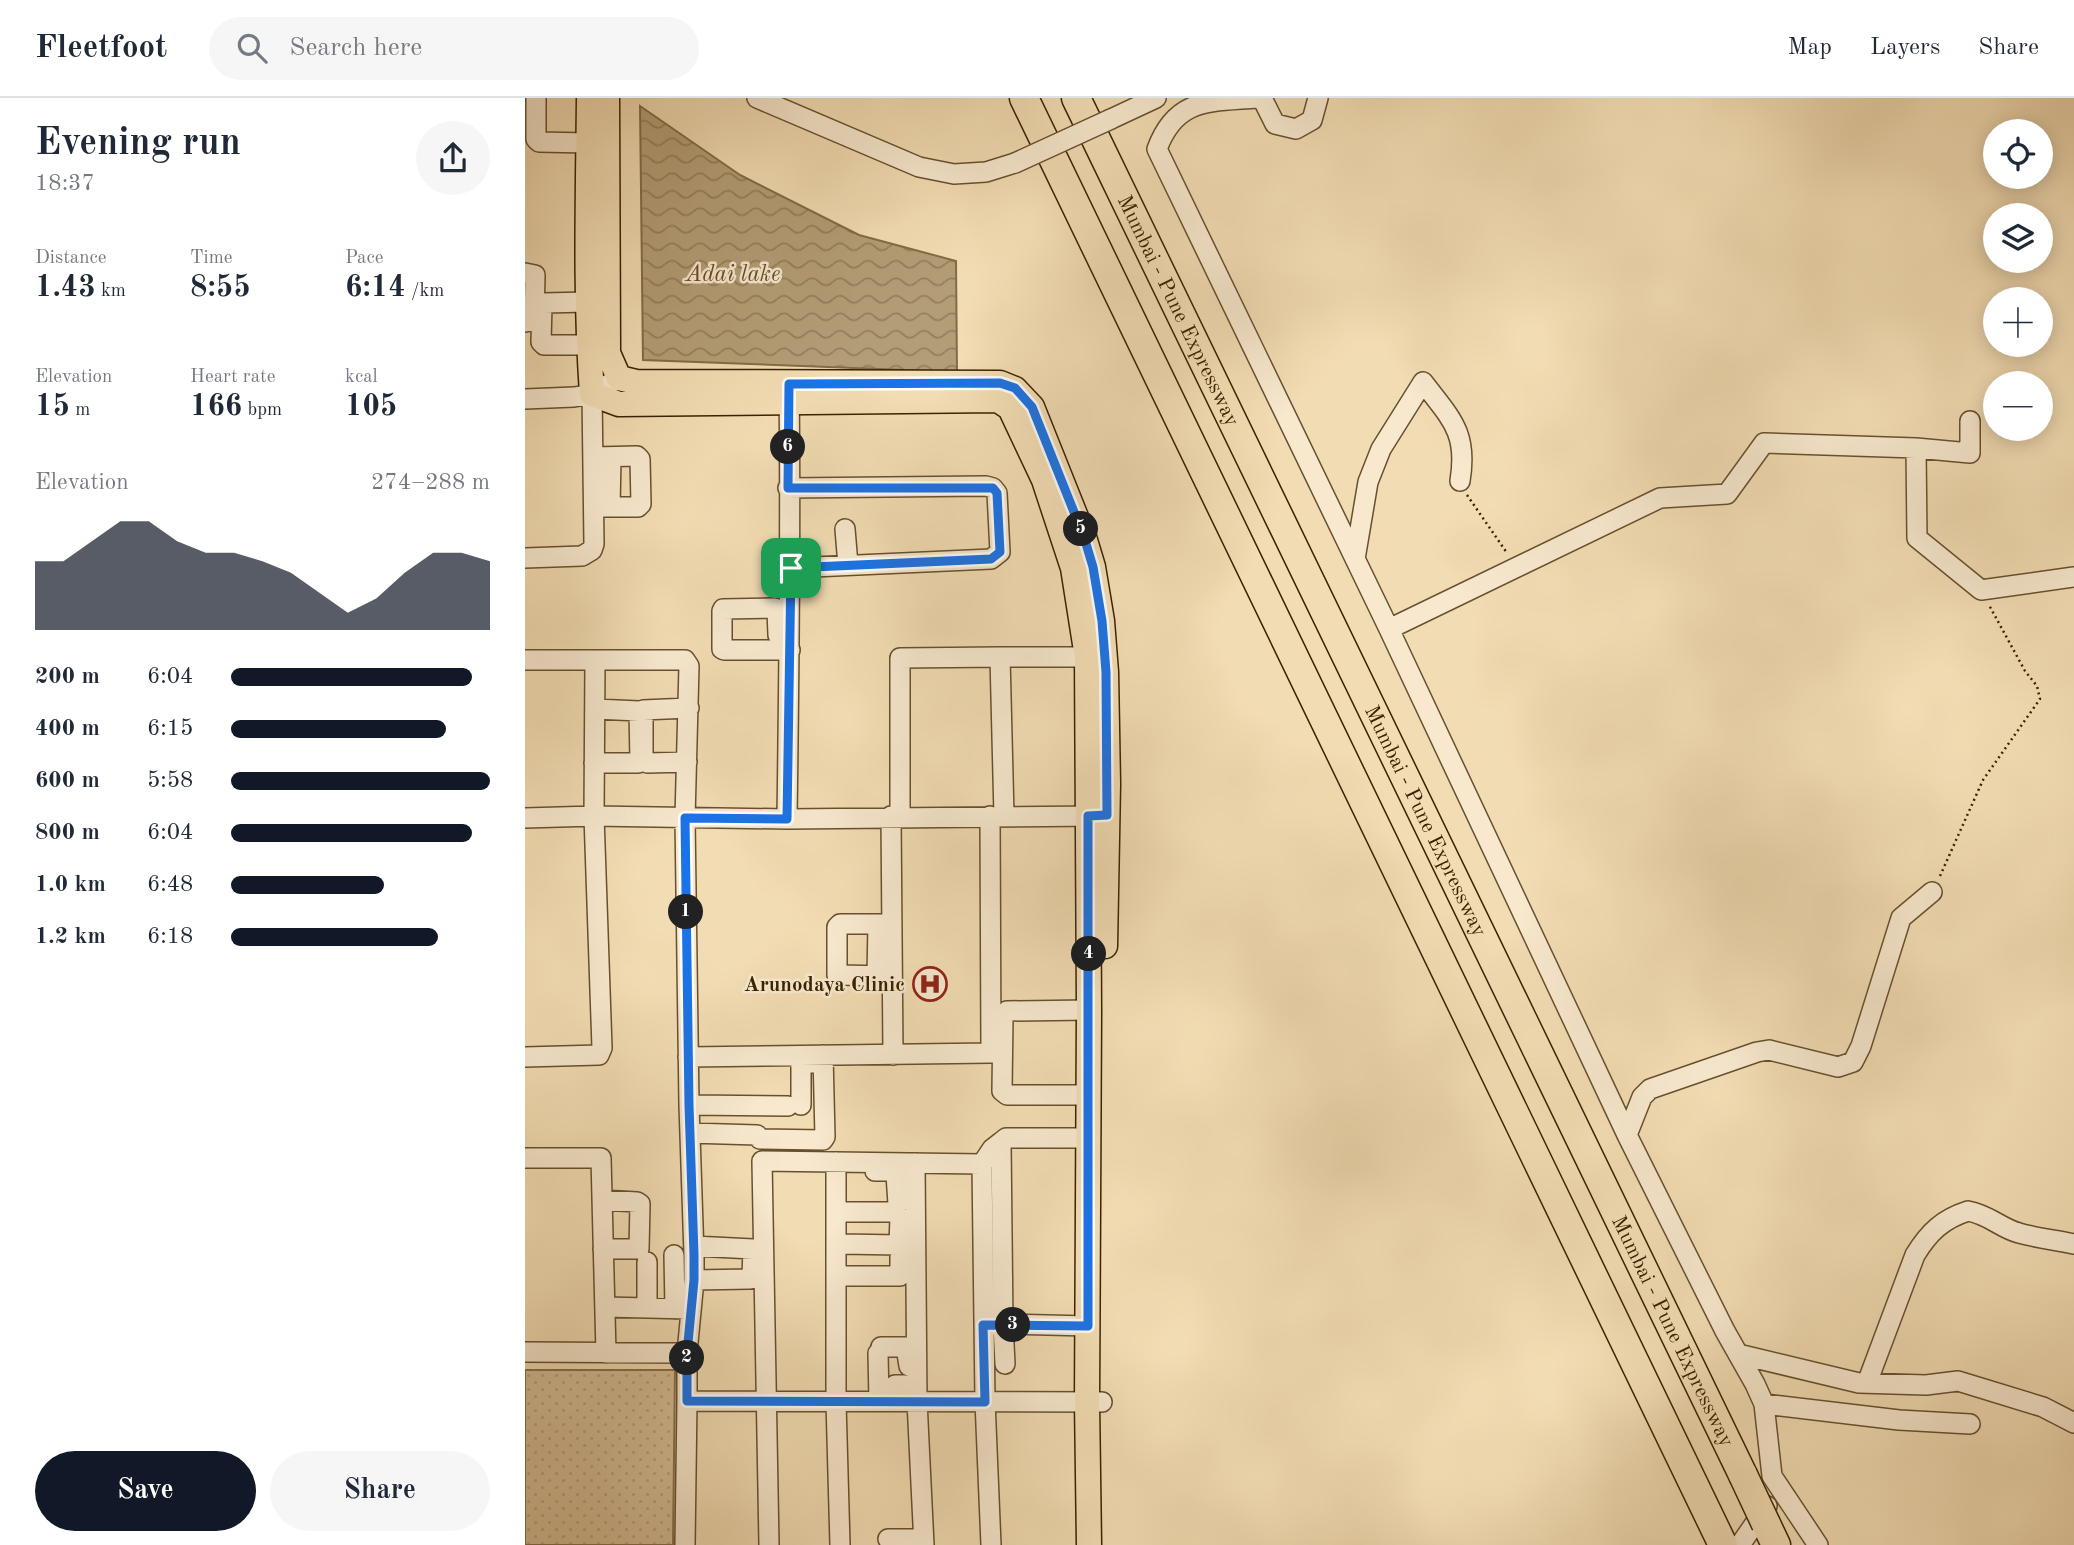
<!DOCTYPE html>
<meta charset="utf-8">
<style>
:root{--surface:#fff;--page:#f6f6f7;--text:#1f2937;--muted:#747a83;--line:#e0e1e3;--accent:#111827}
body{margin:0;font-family:"Old Standard TT",serif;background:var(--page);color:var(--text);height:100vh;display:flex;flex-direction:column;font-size:26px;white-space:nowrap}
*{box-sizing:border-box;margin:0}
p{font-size:23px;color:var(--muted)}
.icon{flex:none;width:38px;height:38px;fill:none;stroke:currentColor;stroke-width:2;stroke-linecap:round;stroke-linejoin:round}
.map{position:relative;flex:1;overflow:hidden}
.panel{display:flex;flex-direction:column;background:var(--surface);width:525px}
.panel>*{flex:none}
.controls{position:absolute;left:1458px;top:21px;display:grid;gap:14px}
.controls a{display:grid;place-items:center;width:70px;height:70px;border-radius:50%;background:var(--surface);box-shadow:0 4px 18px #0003;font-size:35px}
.pin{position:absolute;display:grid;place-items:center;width:60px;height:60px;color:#fff;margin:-30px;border-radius:14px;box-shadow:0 4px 10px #0006}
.km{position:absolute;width:35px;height:35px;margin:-18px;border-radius:50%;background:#222;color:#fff;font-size:19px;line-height:35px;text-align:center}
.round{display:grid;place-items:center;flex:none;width:74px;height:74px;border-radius:37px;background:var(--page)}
.headline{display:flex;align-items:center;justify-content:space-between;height:119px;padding:0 35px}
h1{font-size:38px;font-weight:700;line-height:52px}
.metrics{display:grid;grid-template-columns:repeat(3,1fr);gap:10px;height:119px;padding:7px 35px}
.metrics div{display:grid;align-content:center}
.metrics b{font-size:30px;font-weight:700}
.metrics small{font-size:19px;font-weight:400}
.metrics p{font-size:19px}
.chart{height:196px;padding:14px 35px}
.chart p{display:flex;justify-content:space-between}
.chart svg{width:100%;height:126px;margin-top:7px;fill:var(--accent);opacity:.7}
.button{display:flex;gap:14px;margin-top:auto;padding:14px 35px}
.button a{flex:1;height:80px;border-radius:42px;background:var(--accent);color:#fff;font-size:28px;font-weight:700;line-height:80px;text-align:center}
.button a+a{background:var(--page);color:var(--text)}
ul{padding:0 35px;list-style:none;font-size:23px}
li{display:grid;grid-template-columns:112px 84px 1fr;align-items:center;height:52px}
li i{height:18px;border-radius:9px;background:var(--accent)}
header{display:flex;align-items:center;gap:42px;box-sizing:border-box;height:98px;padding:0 35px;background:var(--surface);border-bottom:2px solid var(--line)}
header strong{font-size:33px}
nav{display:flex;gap:38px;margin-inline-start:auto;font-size:24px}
.search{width:490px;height:63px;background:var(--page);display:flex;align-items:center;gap:18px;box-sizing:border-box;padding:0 24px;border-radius:38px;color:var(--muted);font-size:26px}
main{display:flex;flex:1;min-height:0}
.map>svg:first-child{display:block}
.grass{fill:url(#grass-dots);stroke:#866f4b;stroke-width:2}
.water{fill:url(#water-waves);stroke:#826c47;stroke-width:2}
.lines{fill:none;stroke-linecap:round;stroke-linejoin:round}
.minor-casing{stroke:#67502e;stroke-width:22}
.major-casing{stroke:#392201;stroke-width:27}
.highway-casing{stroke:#392201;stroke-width:31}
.path{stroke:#392201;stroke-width:2.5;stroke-dasharray:2 3.5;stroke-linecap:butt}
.minor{stroke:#f7e8ce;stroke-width:19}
.major{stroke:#f2dcb3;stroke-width:24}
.highway{stroke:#f2dcb3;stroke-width:28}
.minor-bridge-casing{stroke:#67502e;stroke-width:22;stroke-linecap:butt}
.highway-bridge-casing{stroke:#392201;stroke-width:31;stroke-linecap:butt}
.minor-bridge{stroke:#f7e8ce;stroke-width:19}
.highway-bridge{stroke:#f2dcb3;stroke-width:28}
.route-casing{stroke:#fff;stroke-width:14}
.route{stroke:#1a73e8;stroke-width:9}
.labels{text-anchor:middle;stroke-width:5;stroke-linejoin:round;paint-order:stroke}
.street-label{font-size:21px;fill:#392201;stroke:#f7e8ce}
.poi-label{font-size:21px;font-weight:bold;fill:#392201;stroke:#f7e8ce;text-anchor:end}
.water-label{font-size:23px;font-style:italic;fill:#644d2a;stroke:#f7e8ce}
</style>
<header>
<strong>Fleetfoot</strong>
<div class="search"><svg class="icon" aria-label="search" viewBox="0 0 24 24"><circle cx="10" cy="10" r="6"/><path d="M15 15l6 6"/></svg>Search here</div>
<nav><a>Map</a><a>Layers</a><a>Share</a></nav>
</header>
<main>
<section class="panel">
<div class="headline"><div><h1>Evening run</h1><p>18:37</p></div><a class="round"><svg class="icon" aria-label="share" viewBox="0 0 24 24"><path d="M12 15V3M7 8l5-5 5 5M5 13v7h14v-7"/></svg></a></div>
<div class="metrics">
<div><p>Distance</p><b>1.43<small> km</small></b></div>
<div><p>Time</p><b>8:55</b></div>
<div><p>Pace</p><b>6:14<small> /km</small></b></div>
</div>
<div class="metrics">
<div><p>Elevation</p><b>15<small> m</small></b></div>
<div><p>Heart rate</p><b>166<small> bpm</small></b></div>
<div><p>kcal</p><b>105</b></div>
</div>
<div class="chart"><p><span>Elevation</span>274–288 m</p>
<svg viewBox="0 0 160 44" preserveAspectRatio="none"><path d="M0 44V20L10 20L20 13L30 6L40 6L50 13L60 17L70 17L80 20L90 24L100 31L110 38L120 33L130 24L140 17L150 17L160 20V44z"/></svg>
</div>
<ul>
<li><b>200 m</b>6:04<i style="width:93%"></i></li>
<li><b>400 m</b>6:15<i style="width:83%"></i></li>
<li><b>600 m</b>5:58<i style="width:100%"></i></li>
<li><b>800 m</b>6:04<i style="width:93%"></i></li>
<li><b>1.0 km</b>6:48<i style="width:59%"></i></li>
<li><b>1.2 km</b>6:18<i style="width:80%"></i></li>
</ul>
<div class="button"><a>Save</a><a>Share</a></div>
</section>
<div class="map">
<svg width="1549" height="1447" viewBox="0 0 1549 1447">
<defs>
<pattern id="grass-dots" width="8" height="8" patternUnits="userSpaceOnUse" patternTransform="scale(1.75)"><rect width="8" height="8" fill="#d3bc95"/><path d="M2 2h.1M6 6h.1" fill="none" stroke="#b6a17f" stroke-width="1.8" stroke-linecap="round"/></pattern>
<pattern id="water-waves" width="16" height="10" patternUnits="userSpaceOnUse" patternTransform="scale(1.75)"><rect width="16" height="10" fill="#b39d76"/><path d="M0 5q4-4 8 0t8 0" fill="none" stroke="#93805e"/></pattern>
</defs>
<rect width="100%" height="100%" fill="#f2dcb3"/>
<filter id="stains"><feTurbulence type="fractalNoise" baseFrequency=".00286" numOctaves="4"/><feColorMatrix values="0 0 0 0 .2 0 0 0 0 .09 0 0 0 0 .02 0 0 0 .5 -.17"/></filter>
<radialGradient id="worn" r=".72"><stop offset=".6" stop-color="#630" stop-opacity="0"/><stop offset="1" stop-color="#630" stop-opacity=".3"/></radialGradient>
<!-- grass -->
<path class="grass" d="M 0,1272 L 150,1272 L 148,1447 L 0,1447 Z"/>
<!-- water -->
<path class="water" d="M 115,8 L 215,77 L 334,137 L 431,163 L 432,274 L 118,262 Z"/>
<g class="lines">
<!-- minor casing -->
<g class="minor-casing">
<path id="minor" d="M 11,0 L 11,41 L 14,44 L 63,45
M 232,0 L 394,69 L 429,76 L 461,74 L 490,65
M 732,0 C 683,4 651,0 632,51 L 864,531 L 1102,1037 L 1200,1233 L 1230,1286 L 1239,1306 L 1247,1378 L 1293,1447
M 737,0 L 750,26 L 771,31 L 787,22 L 793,0
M 586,21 L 631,0
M 0,175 L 10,177 L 9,222 L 0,224
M 62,204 L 19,205 L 17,207 L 16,244 L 19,247 L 64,247
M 0,301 L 49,299 L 67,296 L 94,280
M 1391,350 L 1445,355 L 1445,323
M 69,359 L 112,358 L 115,361 L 116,406 L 113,409 L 69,409
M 263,390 L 461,388 L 468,390 L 472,395 L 475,454 L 466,461 L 266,470
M 85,409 L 86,359
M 320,431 L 323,467
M 0,460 L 57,458 L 67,452 L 69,446 L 67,296
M 830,461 L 843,384 L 856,351 L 898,284 C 926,321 943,334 935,383
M 864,531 L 1135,400 L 1202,396 L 1239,345 L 1391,350 L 1392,440 L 1456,492 L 1549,479
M 253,537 L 252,512 L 250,510 L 198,511 L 197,513 L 197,551 L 199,552 L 265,552
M 475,559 L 562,559
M 0,562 L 160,562 L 164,568 L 160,720 L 164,1007 L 169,1157 L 169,1182 L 162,1255 L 162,1303 L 577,1304
M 162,664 L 122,665 L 118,663 L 118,612 L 164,610
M 69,665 L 113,665 L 115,663 L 114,613 L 70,611
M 366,718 L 368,957
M 375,718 L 375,560 L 475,559 L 479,718
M 0,720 L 69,718 L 262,721 L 576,718
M 262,721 C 264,577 266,434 264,290
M 367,826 L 315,826 L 312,829 L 312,877 L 367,878
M 352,878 L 353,826
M 0,959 L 74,957 L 77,950 L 69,718 L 70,562
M 163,959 L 466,955 L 465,718
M 564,997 L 482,997 L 477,993 L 478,919 L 482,913 L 564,912
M 164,1007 L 263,1008
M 276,1007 L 276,968 L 278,965 L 297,965
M 165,1035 L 232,1037 L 235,1041 L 298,1042 L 300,1039 L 298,957
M 1102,1037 L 1117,999 L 1125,991 L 1232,954 L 1244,952 L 1313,969 L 1328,964 L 1336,948 L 1376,820 L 1407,794
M 0,1060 L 76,1060 L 81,1255
M 311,1064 L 311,1304 L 315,1447
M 390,1065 L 392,1303 L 399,1447
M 350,1073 L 369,1073 L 371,1076 L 373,1106
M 77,1102 L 112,1104 L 115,1106 L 114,1151 L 78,1151
M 311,1114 L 370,1114 L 375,1119 L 374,1147 L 317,1146
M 169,1148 L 228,1151 L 227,1179 L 225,1181 L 169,1182
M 149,1157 L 150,1211
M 122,1164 L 122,1210
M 312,1178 L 375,1178 L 375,1159
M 80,1209 L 165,1211
M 466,1227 L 478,1226 L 480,1266
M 563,1228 L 478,1226 L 476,1044 L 481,1040 L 563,1040
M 356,1249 L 381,1249 L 384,1268
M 0,1254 L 162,1255
M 353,1255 L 354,1303
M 1213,1256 L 1334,1285 L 1401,1287 L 1433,1283 L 1518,1309 L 1549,1325
M 1342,1285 L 1390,1157 C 1404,1134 1418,1121 1443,1113 C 1465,1117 1475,1130 1494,1135 C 1511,1140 1531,1142 1549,1146
M 370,1287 L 381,1287
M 1239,1306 L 1374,1322 L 1445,1326
M 363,1441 L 398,1441
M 160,1447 L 162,1303
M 244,1447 L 237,1063 L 457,1066
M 466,1447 L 460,1303 L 457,1066 L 467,1051 L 476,1044
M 1215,1447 L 1242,1408"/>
</g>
<!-- major casing -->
<g class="major-casing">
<path id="major" d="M 64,0 C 63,99 60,197 67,296 L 94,306 L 473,302 L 485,310 L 519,382 L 548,470 L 562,559 L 564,912 L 562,1304 L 564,1447
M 82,0 L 83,255 L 94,280 L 111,284 L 475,285 L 490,291 L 507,309 L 559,439 L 568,469 L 577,523 L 581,574 L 583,686 L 580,848"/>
</g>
<!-- highway casing -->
<g class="highway-casing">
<g id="highway">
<path d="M 499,0 L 1198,1447"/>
<path id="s1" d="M 551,0 L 1218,1377"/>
<path d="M 1241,1426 L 1251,1447"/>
</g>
</g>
<!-- path -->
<path class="path" d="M 942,397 L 982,455
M 1415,778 L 1458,682 L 1515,601 L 1512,588 L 1500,573 L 1464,507"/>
<!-- minor -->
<use href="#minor" class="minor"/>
<!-- major -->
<use href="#major" class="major"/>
<!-- highway -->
<use href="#highway" class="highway"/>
<!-- minor-bridge casing -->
<g class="minor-bridge-casing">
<path id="minor-bridge" d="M 490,65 L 586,21"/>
</g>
<!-- highway-bridge casing -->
<g class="highway-bridge-casing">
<path id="highway-bridge" d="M 1218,1377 L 1241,1426"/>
</g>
<!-- minor-bridge -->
<use href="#minor-bridge" class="minor-bridge"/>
<!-- highway-bridge -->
<use href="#highway-bridge" class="highway-bridge"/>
</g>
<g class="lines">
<!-- route casing -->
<g class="route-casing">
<path id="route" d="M 475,285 L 490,290 L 507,309 L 559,439 L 568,469 L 577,523 L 581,574 L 582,717 L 563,718 L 563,1228 L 458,1227 L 460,1304 L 162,1303 L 162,1255 L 169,1182 L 169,1157 L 164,1007 L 160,720 L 262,721 L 266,470 L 466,461 L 475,454 L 472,395 L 468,390 L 263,390 L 264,286 Z"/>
</g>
<!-- route -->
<use href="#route" class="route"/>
</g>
<!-- icons -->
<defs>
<g id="hospital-ring" transform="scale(1.75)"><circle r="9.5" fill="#f7e8ce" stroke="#8f2418" stroke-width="1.5"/><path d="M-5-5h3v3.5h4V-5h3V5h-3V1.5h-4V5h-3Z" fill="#8f2418"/></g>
</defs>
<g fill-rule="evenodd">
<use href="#hospital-ring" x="405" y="886"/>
</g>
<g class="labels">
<!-- street labels -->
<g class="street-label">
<text dy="7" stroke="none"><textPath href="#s1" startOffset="236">Mumbai - Pune Expressway</textPath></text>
<text dy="7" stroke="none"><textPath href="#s1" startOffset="803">Mumbai - Pune Expressway</textPath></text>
<text dy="7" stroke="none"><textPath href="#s1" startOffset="1370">Mumbai - Pune Expressway</textPath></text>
</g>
<!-- poi labels -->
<g class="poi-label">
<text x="380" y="893">Arunodaya Clinic</text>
</g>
<!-- water labels -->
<g class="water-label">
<text x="208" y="183">Adai lake</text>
</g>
</g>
<rect width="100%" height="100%" filter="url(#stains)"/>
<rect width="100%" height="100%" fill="url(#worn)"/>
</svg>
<div class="controls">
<a><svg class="icon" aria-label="locate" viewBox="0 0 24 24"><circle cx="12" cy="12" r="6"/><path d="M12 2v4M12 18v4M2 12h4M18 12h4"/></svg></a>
<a><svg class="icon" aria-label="layers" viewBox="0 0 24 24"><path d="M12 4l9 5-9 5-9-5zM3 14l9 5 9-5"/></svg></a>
<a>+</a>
<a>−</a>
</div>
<div class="pin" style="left:266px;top:470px;background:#1e9e55"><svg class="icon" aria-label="arrive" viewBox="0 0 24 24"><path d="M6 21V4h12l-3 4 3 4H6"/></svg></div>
<b class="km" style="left:161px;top:814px">1</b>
<b class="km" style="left:162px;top:1260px">2</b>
<b class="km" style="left:488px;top:1227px">3</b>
<b class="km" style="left:564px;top:856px">4</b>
<b class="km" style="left:556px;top:431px">5</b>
<b class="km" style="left:263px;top:349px">6</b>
</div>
</main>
